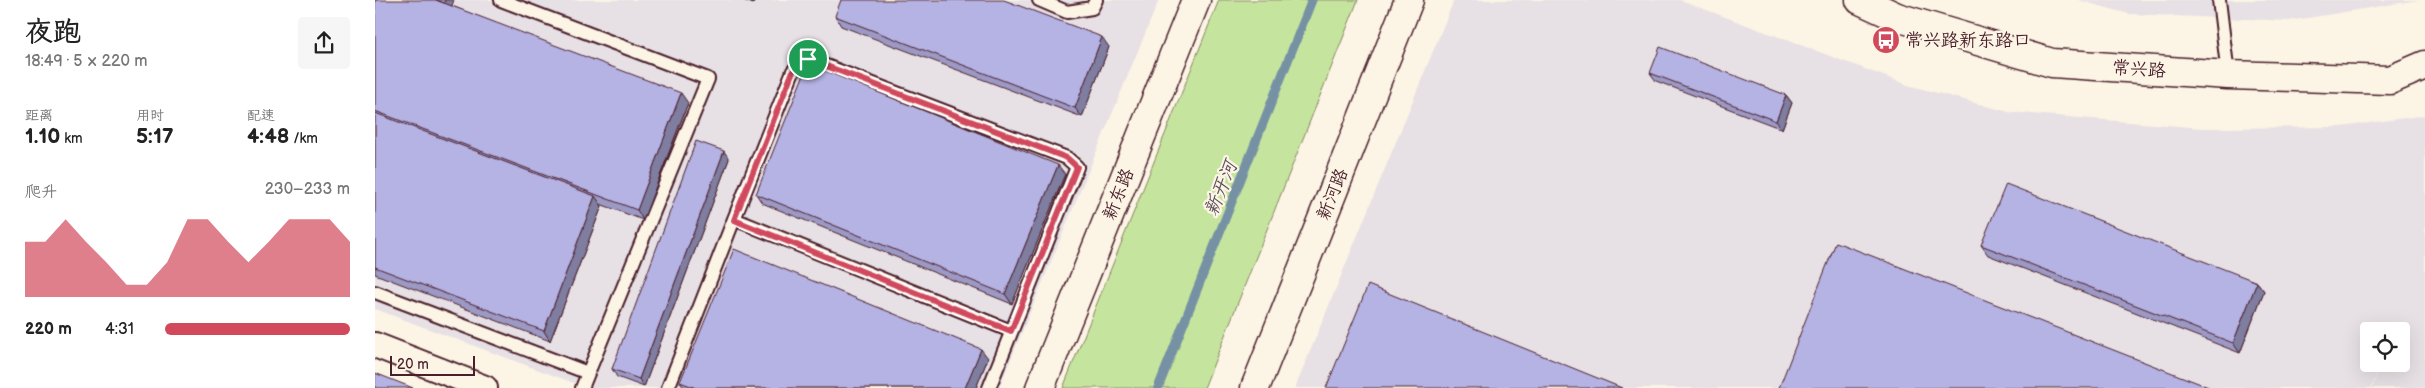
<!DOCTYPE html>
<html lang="zh">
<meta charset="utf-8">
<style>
:root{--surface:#fff;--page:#f6f6f6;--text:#222;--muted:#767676;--accent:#d1495b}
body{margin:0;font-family:"Balsamiq Sans","LXGW WenKai TC",sans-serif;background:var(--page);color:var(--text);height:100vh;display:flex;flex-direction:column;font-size:19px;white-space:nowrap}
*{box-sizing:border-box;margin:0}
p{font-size:16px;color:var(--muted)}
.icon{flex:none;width:28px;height:28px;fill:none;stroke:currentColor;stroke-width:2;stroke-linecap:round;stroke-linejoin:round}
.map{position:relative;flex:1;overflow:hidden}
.sheet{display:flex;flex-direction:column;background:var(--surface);width:375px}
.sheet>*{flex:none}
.fabs{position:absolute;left:1985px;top:322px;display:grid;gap:10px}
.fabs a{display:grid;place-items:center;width:50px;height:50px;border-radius:5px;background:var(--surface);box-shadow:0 5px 20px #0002;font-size:25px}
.scale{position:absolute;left:15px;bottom:12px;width:85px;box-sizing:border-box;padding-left:5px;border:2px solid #4a1f2b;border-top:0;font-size:14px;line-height:18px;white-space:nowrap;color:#4a1f2b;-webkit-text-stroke:4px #fcf5e5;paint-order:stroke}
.pin{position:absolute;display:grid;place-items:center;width:42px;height:42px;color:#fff;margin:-21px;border:2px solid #fff;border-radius:50%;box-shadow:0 1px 5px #0007}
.round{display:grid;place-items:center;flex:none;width:52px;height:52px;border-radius:5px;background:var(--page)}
.overview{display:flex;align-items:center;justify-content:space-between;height:85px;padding:0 25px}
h1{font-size:28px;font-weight:600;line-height:38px}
.metrics{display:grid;grid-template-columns:repeat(3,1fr);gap:8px;height:85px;padding:5px 25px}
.metrics div{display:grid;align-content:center}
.metrics b{font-size:21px;font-weight:600}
.metrics small{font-size:14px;font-weight:400}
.metrics p{font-size:14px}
.chart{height:140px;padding:10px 25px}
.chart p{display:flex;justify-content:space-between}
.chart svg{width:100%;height:90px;margin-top:5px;fill:var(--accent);opacity:.7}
ul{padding:0 25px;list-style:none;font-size:16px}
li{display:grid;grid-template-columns:80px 60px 1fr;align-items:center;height:38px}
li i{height:12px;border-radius:6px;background:var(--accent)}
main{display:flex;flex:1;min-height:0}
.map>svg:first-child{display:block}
.built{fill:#e7e1e5}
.green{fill:#c5e59e;stroke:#888264}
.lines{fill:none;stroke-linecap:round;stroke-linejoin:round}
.stream{stroke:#7691a4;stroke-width:9}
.service-casing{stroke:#4a1f2b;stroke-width:16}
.minor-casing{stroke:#4a1f2b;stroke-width:28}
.tertiary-casing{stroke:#4a1f2b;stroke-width:31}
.service{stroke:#fcf5e5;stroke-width:12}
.minor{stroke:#fcf5e5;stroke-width:24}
.tertiary{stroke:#fcf5e5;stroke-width:28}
.wall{fill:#9c99c4;stroke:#4a1f2b}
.shaded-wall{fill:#7f7da0;stroke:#4a1f2b}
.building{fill:#b5b2e4;stroke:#4a1f2b}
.route-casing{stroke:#fff;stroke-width:10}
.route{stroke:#d1495b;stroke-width:6}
.labels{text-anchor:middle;stroke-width:4.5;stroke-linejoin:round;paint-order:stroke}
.poi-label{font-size:18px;fill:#4a1f2b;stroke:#fcf5e5;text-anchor:start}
.street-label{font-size:18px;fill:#4a1f2b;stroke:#fcf5e5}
.water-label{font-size:19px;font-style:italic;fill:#5c4e5d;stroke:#fcf5e5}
</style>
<main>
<section class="sheet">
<div class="overview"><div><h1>夜跑</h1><p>18:49 · 5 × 220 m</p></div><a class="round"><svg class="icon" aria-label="share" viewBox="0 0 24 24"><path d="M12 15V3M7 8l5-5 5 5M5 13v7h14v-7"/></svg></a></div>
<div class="metrics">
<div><p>距离</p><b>1.10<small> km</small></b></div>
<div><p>用时</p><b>5:17</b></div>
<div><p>配速</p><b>4:48<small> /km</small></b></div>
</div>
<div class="chart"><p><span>爬升</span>230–233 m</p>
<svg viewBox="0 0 160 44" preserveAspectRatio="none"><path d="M0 44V17L10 17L20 6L30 17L40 27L50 38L60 38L70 27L80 6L90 6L100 17L110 27L120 17L130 6L140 6L150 6L160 17V44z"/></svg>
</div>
<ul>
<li><b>220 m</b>4:31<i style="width:100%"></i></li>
</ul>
</section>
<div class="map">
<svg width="2050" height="388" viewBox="0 0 2050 388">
<rect width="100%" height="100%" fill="#fcf5e5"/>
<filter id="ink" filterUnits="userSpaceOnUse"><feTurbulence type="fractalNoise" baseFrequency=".02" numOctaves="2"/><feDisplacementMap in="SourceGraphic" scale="10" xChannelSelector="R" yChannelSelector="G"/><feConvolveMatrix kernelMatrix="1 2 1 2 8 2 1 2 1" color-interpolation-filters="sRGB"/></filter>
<g filter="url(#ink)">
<!-- built -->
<path class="built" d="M 0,0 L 784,0 L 624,388 L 212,388 L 0,309 Z
M 1079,0 L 1305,0 L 1533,85 L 1634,112 L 1828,128 L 1966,127 L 2050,115 L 2050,388 L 1997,388 L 2006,364 L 2026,364 L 2026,331 L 1994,331 L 1994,364 L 2006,364 L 1996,388 L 920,388 Z
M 1703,0 L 2044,0 L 1914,21 L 1754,14 Z"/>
<!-- green -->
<path class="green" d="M 844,0 L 983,0 L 829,388 L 688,388 Z"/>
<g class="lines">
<!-- stream -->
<path class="stream" d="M 783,388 L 937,0"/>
<!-- service casing -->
<g class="service-casing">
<path id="service" d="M 126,0 L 333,79 L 207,388
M 664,0 L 692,12 L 717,8 L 721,0
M 1844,0 L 1853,75
M 359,219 L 418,71 L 433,59 L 692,158 L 702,167 L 614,388
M 0,292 L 213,373
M 293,388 L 359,219 L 636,331"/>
</g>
<!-- minor casing -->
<g class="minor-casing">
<path id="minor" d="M 0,345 L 110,388"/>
</g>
<!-- tertiary casing -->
<g class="tertiary-casing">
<path id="tertiary" d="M 1485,0 L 1522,17 L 1677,63 L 1853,75 L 2015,80 L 2050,65
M 665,388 L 821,0
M 880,388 L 1034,0"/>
</g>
<!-- service -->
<use href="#service" class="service"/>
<!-- minor -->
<use href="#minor" class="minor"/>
<!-- tertiary -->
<use href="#tertiary" class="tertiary"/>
</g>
<!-- wall -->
<path class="wall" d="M 0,0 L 77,6 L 313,103 L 268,220 L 225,204 L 227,206 L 175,341 L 0,274 Z
M 368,0 L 380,0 L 378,4 Z
M 460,16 L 734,47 L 707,117 L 466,26 Z
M 1275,73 L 1411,95 L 1417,103 L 1407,129 L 1281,81 Z
M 354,159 L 269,387 L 242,377 L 237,369 Z
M 690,174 L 637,304 L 387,203 L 381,194 Z
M 1606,245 L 1882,282 L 1889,291 L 1865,353 L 1613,255 Z
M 613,358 L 601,388 L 309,388 L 305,382 Z"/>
<!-- shaded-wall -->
<path class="shaded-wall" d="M 70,0 L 79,0 L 75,11 L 69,3 Z
M 375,0 L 380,0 L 378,4 Z
M 727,37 L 734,47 L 707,117 L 700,108 Z
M 306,93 L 313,103 L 268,220 L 262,210 Z
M 1411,95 L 1417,103 L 1407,129 L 1401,121 Z
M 349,151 L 354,159 L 269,387 L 264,379 Z
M 683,165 L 690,174 L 637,304 L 630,294 Z
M 220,196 L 227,206 L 175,341 L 169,331 Z
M 1882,282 L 1889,291 L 1865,353 L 1858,343 Z
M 606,349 L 613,358 L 601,388 L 590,388 Z"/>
<!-- building -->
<path class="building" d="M 0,0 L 61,0 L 306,93 L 262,210 L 0,111 Z
M 61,0 L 70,0 L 69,3 Z
M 466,0 L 629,0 L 727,37 L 700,108 L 460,16 Z
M 1285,47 L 1411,95 L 1401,121 L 1275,73 Z
M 433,64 L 683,165 L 630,294 L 381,194 Z
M 0,113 L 220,196 L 169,331 L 0,267 Z
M 321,141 L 349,151 L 264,379 L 237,369 Z
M 1631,184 L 1882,282 L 1858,343 L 1606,245 Z
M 1461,242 L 1836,388 L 1404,388 Z
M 359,249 L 606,349 L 590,388 L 321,388 L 305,382 Z
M 993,285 L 1247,388 L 951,388 Z
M 0,373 L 38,388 L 0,388 Z"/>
</g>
<g class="lines" filter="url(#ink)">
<!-- route casing -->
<g class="route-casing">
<path id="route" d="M 433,59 L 692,158 L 702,167 L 636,331 L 359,220 L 418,71 Z"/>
</g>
<!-- route -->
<use href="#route" class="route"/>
</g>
<!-- icons -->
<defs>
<g id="bus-disc" transform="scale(1.4375)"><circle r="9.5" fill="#d1495b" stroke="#fcf5e5"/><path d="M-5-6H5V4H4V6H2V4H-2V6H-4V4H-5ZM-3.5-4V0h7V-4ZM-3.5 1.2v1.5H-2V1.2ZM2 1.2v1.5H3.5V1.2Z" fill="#fff"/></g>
</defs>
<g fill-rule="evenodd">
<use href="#bus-disc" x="1511" y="40"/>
</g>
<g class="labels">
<!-- poi labels -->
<g class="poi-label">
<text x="1530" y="46">常兴路新东路口</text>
</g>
<!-- street labels -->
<g class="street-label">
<text transform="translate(1764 69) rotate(4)" y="6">常兴路</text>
<text transform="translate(743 194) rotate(-68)" y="6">新东路</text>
<text transform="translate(957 194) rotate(-68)" y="6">新河路</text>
</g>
<!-- water labels -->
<g class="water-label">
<text transform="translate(845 188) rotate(-68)" y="7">新开河</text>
</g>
</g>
</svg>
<div class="fabs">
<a><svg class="icon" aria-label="locate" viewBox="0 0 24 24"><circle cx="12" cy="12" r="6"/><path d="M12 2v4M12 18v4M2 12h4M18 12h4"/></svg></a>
</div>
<div class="scale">20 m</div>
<div class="pin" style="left:433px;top:59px;background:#1e9e55"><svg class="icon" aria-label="arrive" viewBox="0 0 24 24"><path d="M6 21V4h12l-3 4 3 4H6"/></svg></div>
</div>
</main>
